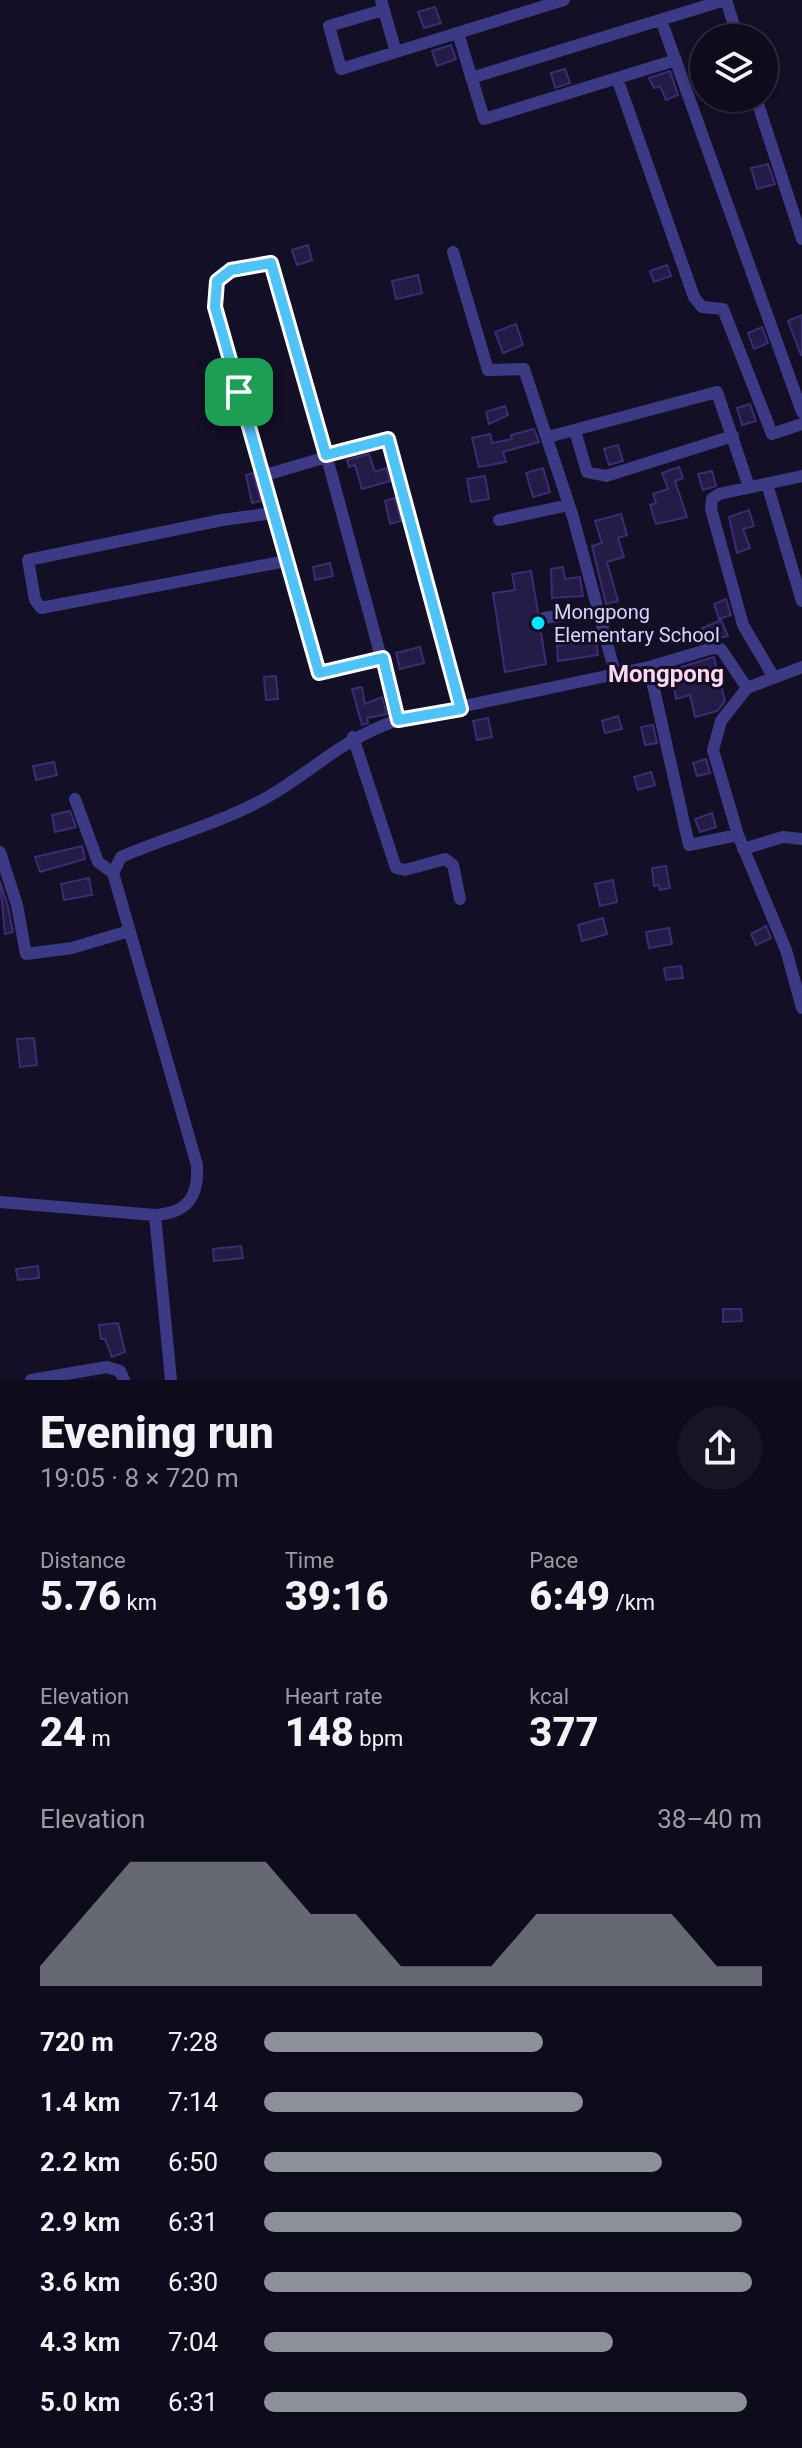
<!DOCTYPE html>
<meta charset="utf-8">
<style>
:root{--surface:#0e0b1c;--page:#171425;--text:#f1f3f6;--muted:#9b9ba3;--line:#2e2b3b;--accent:#8c9099}
body{margin:0;font-family:Roboto,sans-serif;background:var(--page);color:var(--text);height:100vh;display:flex;flex-direction:column;font-size:30px;white-space:nowrap}
*{box-sizing:border-box;margin:0}
p{font-size:26px;color:var(--muted)}
.icon{flex:none;width:44px;height:44px;fill:none;stroke:currentColor;stroke-width:2;stroke-linecap:round;stroke-linejoin:round}
.map{position:relative;height:1380px;overflow:hidden}
.details{display:flex;flex-direction:column;background:var(--surface);flex:1}
.details>*{flex:none}
.controls{position:absolute;left:690px;top:24px;display:grid;gap:16px}
.controls a{display:grid;place-items:center;width:88px;height:88px;border-radius:50%;background:var(--surface);box-shadow:0 2px 6px #0004,0 0 0 2px var(--line);font-size:40px}
.pin{position:absolute;display:grid;place-items:center;width:68px;height:68px;color:#fff;margin:-34px;border-radius:16px;box-shadow:0 4px 12px #0006}
.round{display:grid;place-items:center;flex:none;width:84px;height:84px;border-radius:42px;background:var(--page)}
.headline{display:flex;align-items:center;justify-content:space-between;height:136px;padding:0 40px}
h1{font-size:44px;font-weight:800;line-height:60px}
.stats{display:grid;grid-template-columns:repeat(3,1fr);gap:12px;height:136px;padding:8px 40px}
.stats div{display:grid;align-content:center}
.stats b{font-size:40px;font-weight:800}
.stats small{font-size:22px;font-weight:400}
.stats p{font-size:22px}
.chart{height:224px;padding:16px 40px}
.chart p{display:flex;justify-content:space-between}
.chart svg{width:100%;height:144px;margin-top:8px;fill:var(--accent);opacity:.7}
ul{padding:0 40px;list-style:none;font-size:26px}
li{display:grid;grid-template-columns:128px 96px 1fr;align-items:center;height:60px}
li i{height:20px;border-radius:10px;background:var(--accent)}
.map>svg:first-child{display:block}
.building{fill:#241b47;stroke:#3b2d73;stroke-width:2}
.lines{fill:none;stroke-linecap:round;stroke-linejoin:round}
.minor{stroke:#3d3a85;stroke-width:12}
.route-casing{stroke:#fff;stroke-width:16}
.route{stroke:#4fc3f7;stroke-width:10}
.poi-dot{fill:#00e5ff;stroke:#130f26;stroke-width:3}
.labels{text-anchor:middle;stroke-width:6;stroke-linejoin:round;paint-order:stroke}
.poi-label{font-size:20px;fill:#d9d4ff;stroke:#130f26;text-anchor:start}
.quarter-label{font-size:24px;font-weight:bold;fill:#ffd6f0;stroke:#130f26}
</style>
<div class="map">
<svg width="802" height="1380" viewBox="0 0 802 1380">
<rect width="100%" height="100%" fill="#130f26"/>
<!-- building -->
<path class="building" d="M 435,7 L 441,23 L 424,28 L 418,12 Z
M 451,45 L 456,59 L 437,66 L 432,51 Z
M 565,69 L 570,83 L 555,88 L 551,73 Z
M 670,71 L 678,95 L 666,100 L 660,86 L 654,88 L 649,78 Z
M 768,164 L 775,184 L 757,189 L 751,168 Z
M 308,245 L 312,260 L 297,265 L 292,250 Z
M 667,265 L 671,276 L 654,282 L 650,271 Z
M 418,275 L 422,293 L 396,299 L 392,281 Z
M 802,315 L 802,355 L 801,355 L 788,321 Z
M 516,324 L 523,345 L 503,353 L 495,332 Z
M 762,327 L 768,343 L 754,349 L 748,333 Z
M 750,404 L 756,421 L 742,425 L 737,408 Z
M 505,406 L 508,415 L 489,424 L 486,412 Z
M 534,429 L 539,442 L 503,452 L 506,462 L 479,467 L 472,438 L 490,434 L 492,443 L 512,439 L 511,435 Z
M 618,445 L 623,461 L 609,465 L 604,449 Z
M 369,454 L 375,472 L 386,468 L 390,481 L 362,489 L 355,465 L 349,467 L 347,460 Z
M 679,467 L 683,478 L 675,481 L 687,517 L 656,524 L 650,505 L 656,503 L 653,494 L 668,489 L 662,473 Z
M 543,468 L 550,492 L 533,497 L 526,473 Z
M 712,471 L 716,486 L 703,490 L 698,474 Z
M 253,473 L 261,501 L 252,503 L 246,475 Z
M 485,476 L 489,499 L 471,502 L 467,479 Z
M 395,498 L 401,521 L 390,524 L 385,501 Z
M 749,510 L 754,526 L 743,529 L 750,548 L 737,553 L 729,517 Z
M 621,514 L 627,535 L 618,538 L 624,557 L 607,562 L 618,601 L 606,604 L 592,546 L 602,543 L 595,521 Z
M 330,563 L 333,576 L 315,580 L 313,567 Z
M 563,567 L 565,579 L 580,577 L 583,596 L 552,598 L 551,569 Z
M 531,571 L 538,612 L 535,620 L 540,626 L 546,664 L 505,672 L 493,593 L 515,590 L 512,574 Z
M 726,599 L 731,615 L 719,619 L 714,604 Z
M 721,620 L 728,636 L 707,640 L 702,628 Z
M 596,640 L 598,655 L 558,661 L 557,646 Z
M 420,647 L 424,663 L 400,669 L 396,653 Z
M 714,657 L 725,701 L 717,711 L 695,717 L 690,695 L 676,699 L 671,670 Z
M 276,676 L 278,699 L 266,700 L 264,677 Z
M 362,687 L 365,704 L 382,697 L 387,714 L 367,718 L 368,723 L 362,725 L 352,689 Z
M 618,716 L 622,729 L 605,733 L 602,721 Z
M 488,718 L 492,737 L 477,740 L 473,721 Z
M 653,725 L 657,743 L 645,745 L 641,727 Z
M 706,759 L 710,773 L 697,776 L 693,763 Z
M 54,762 L 57,775 L 36,780 L 33,766 Z
M 651,772 L 655,785 L 638,790 L 634,777 Z
M 70,811 L 76,827 L 55,832 L 52,815 Z
M 712,813 L 716,827 L 700,832 L 695,819 Z
M 82,846 L 85,859 L 40,872 L 35,857 Z
M 666,866 L 670,888 L 660,890 L 659,885 L 654,886 L 652,868 Z
M 89,878 L 92,895 L 64,900 L 61,884 Z
M 613,880 L 617,902 L 600,906 L 595,884 Z
M 0,881 L 8,907 L 13,932 L 5,934 Z
M 603,918 L 607,934 L 582,941 L 578,925 Z
M 766,926 L 771,938 L 756,945 L 751,934 Z
M 669,928 L 672,944 L 649,948 L 646,932 Z
M 681,966 L 683,978 L 666,980 L 664,968 Z
M 34,1038 L 37,1065 L 20,1067 L 17,1039 Z
M 241,1246 L 243,1258 L 214,1261 L 213,1249 Z
M 38,1266 L 39,1278 L 18,1280 L 16,1269 Z
M 723,1309 L 741,1309 L 742,1321 L 723,1322 Z
M 118,1323 L 125,1352 L 112,1357 L 105,1339 L 101,1339 L 99,1325 Z"/>
<g class="lines">
<!-- minor -->
<path class="minor" d="M 381,0 L 396,52
M 726,0 L 738,38
M 383,10 L 329,26 L 341,69 L 564,0
M 661,20 L 802,412
M 458,33 L 484,119 L 676,60
M 471,78 L 725,0
M 617,78 L 694,297 L 702,307 L 723,309 L 772,434 L 802,424
M 756,98 L 802,239
M 453,252 L 488,370 L 524,369 L 573,517 L 615,673
M 575,431 L 587,472 L 606,476 L 733,436
M 548,437 L 717,392 L 749,487
M 262,476 L 388,439 L 461,709
M 767,484 L 802,601
M 273,513 L 222,520 L 28,560 L 35,600 L 41,608 L 286,561
M 499,520 L 569,505
M 544,618 L 597,611
M 383,658 L 319,673 L 215,307 L 217,281 L 231,270 L 271,263 L 287,310 L 398,720
M 649,667 L 689,845 L 738,835
M 802,667 L 747,688 L 721,721 L 713,750 L 738,835 L 786,950 L 802,1008
M 773,676 L 743,625 L 711,509 L 712,499 L 719,494 L 802,476
M 353,737 L 396,868 L 405,870 L 445,859 L 453,865 L 460,899
M 75,799 L 98,862 L 113,873
M 743,849 L 783,837 L 802,839
M 0,852 L 17,905 L 26,954 L 72,948 L 129,931
M 0,1202 L 155,1215 C 187,1213 199,1197 197,1165 L 113,873 L 121,857 C 172,835 229,821 276,792 C 321,764 345,738 398,720 L 649,667 L 713,648 L 721,649 L 747,688
M 155,1215 L 171,1380
M 31,1380 L 107,1367 L 120,1371 L 124,1380"/>
</g>
<g class="lines">
<!-- route casing -->
<g class="route-casing">
<path id="route" d="M 271,263 L 326,455 L 388,439 L 461,709 L 398,720 L 383,658 L 319,673 L 215,307 L 217,281 L 231,270 Z"/>
</g>
<!-- route -->
<use href="#route" class="route"/>
</g>
<!-- markers -->
<circle class="poi-dot" cx="538" cy="623" r="8"/>
<g class="labels">
<!-- poi labels -->
<g class="poi-label">
<text x="554" y="619">Mongpong<tspan x="554" dy="23">Elementary School</tspan></text>
</g>
<!-- quarter labels -->
<g class="quarter-label">
<text x="666" y="682">Mongpong</text>
</g>
</g>
</svg>
<div class="controls">
<a><svg class="icon" aria-label="layers" viewBox="0 0 24 24"><path d="M12 4l9 5-9 5-9-5zM3 14l9 5 9-5"/></svg></a>
</div>
<div class="pin" style="left:239px;top:392px;background:#1e9e55"><svg class="icon" aria-label="arrive" viewBox="0 0 24 24"><path d="M6 21V4h12l-3 4 3 4H6"/></svg></div>
</div>
<section class="details">
<div class="headline"><div><h1>Evening run</h1><p>19:05 · 8 × 720 m</p></div><a class="round"><svg class="icon" aria-label="share" viewBox="0 0 24 24"><path d="M12 15V3M7 8l5-5 5 5M5 13v7h14v-7"/></svg></a></div>
<div class="stats">
<div><p>Distance</p><b>5.76<small> km</small></b></div>
<div><p>Time</p><b>39:16</b></div>
<div><p>Pace</p><b>6:49<small> /km</small></b></div>
</div>
<div class="stats">
<div><p>Elevation</p><b>24<small> m</small></b></div>
<div><p>Heart rate</p><b>148<small> bpm</small></b></div>
<div><p>kcal</p><b>377</b></div>
</div>
<div class="chart"><p><span>Elevation</span>38–40 m</p>
<svg viewBox="0 0 160 44" preserveAspectRatio="none"><path d="M0 44V38L10 22L20 6L30 6L40 6L50 6L60 22L70 22L80 38L90 38L100 38L110 22L120 22L130 22L140 22L150 38L160 38V44z"/></svg>
</div>
<ul>
<li><b>720 m</b>7:28<i style="width:56%"></i></li>
<li><b>1.4 km</b>7:14<i style="width:64%"></i></li>
<li><b>2.2 km</b>6:50<i style="width:80%"></i></li>
<li><b>2.9 km</b>6:31<i style="width:96%"></i></li>
<li><b>3.6 km</b>6:30<i style="width:98%"></i></li>
<li><b>4.3 km</b>7:04<i style="width:70%"></i></li>
<li><b>5.0 km</b>6:31<i style="width:97%"></i></li>
</ul>
</section>
